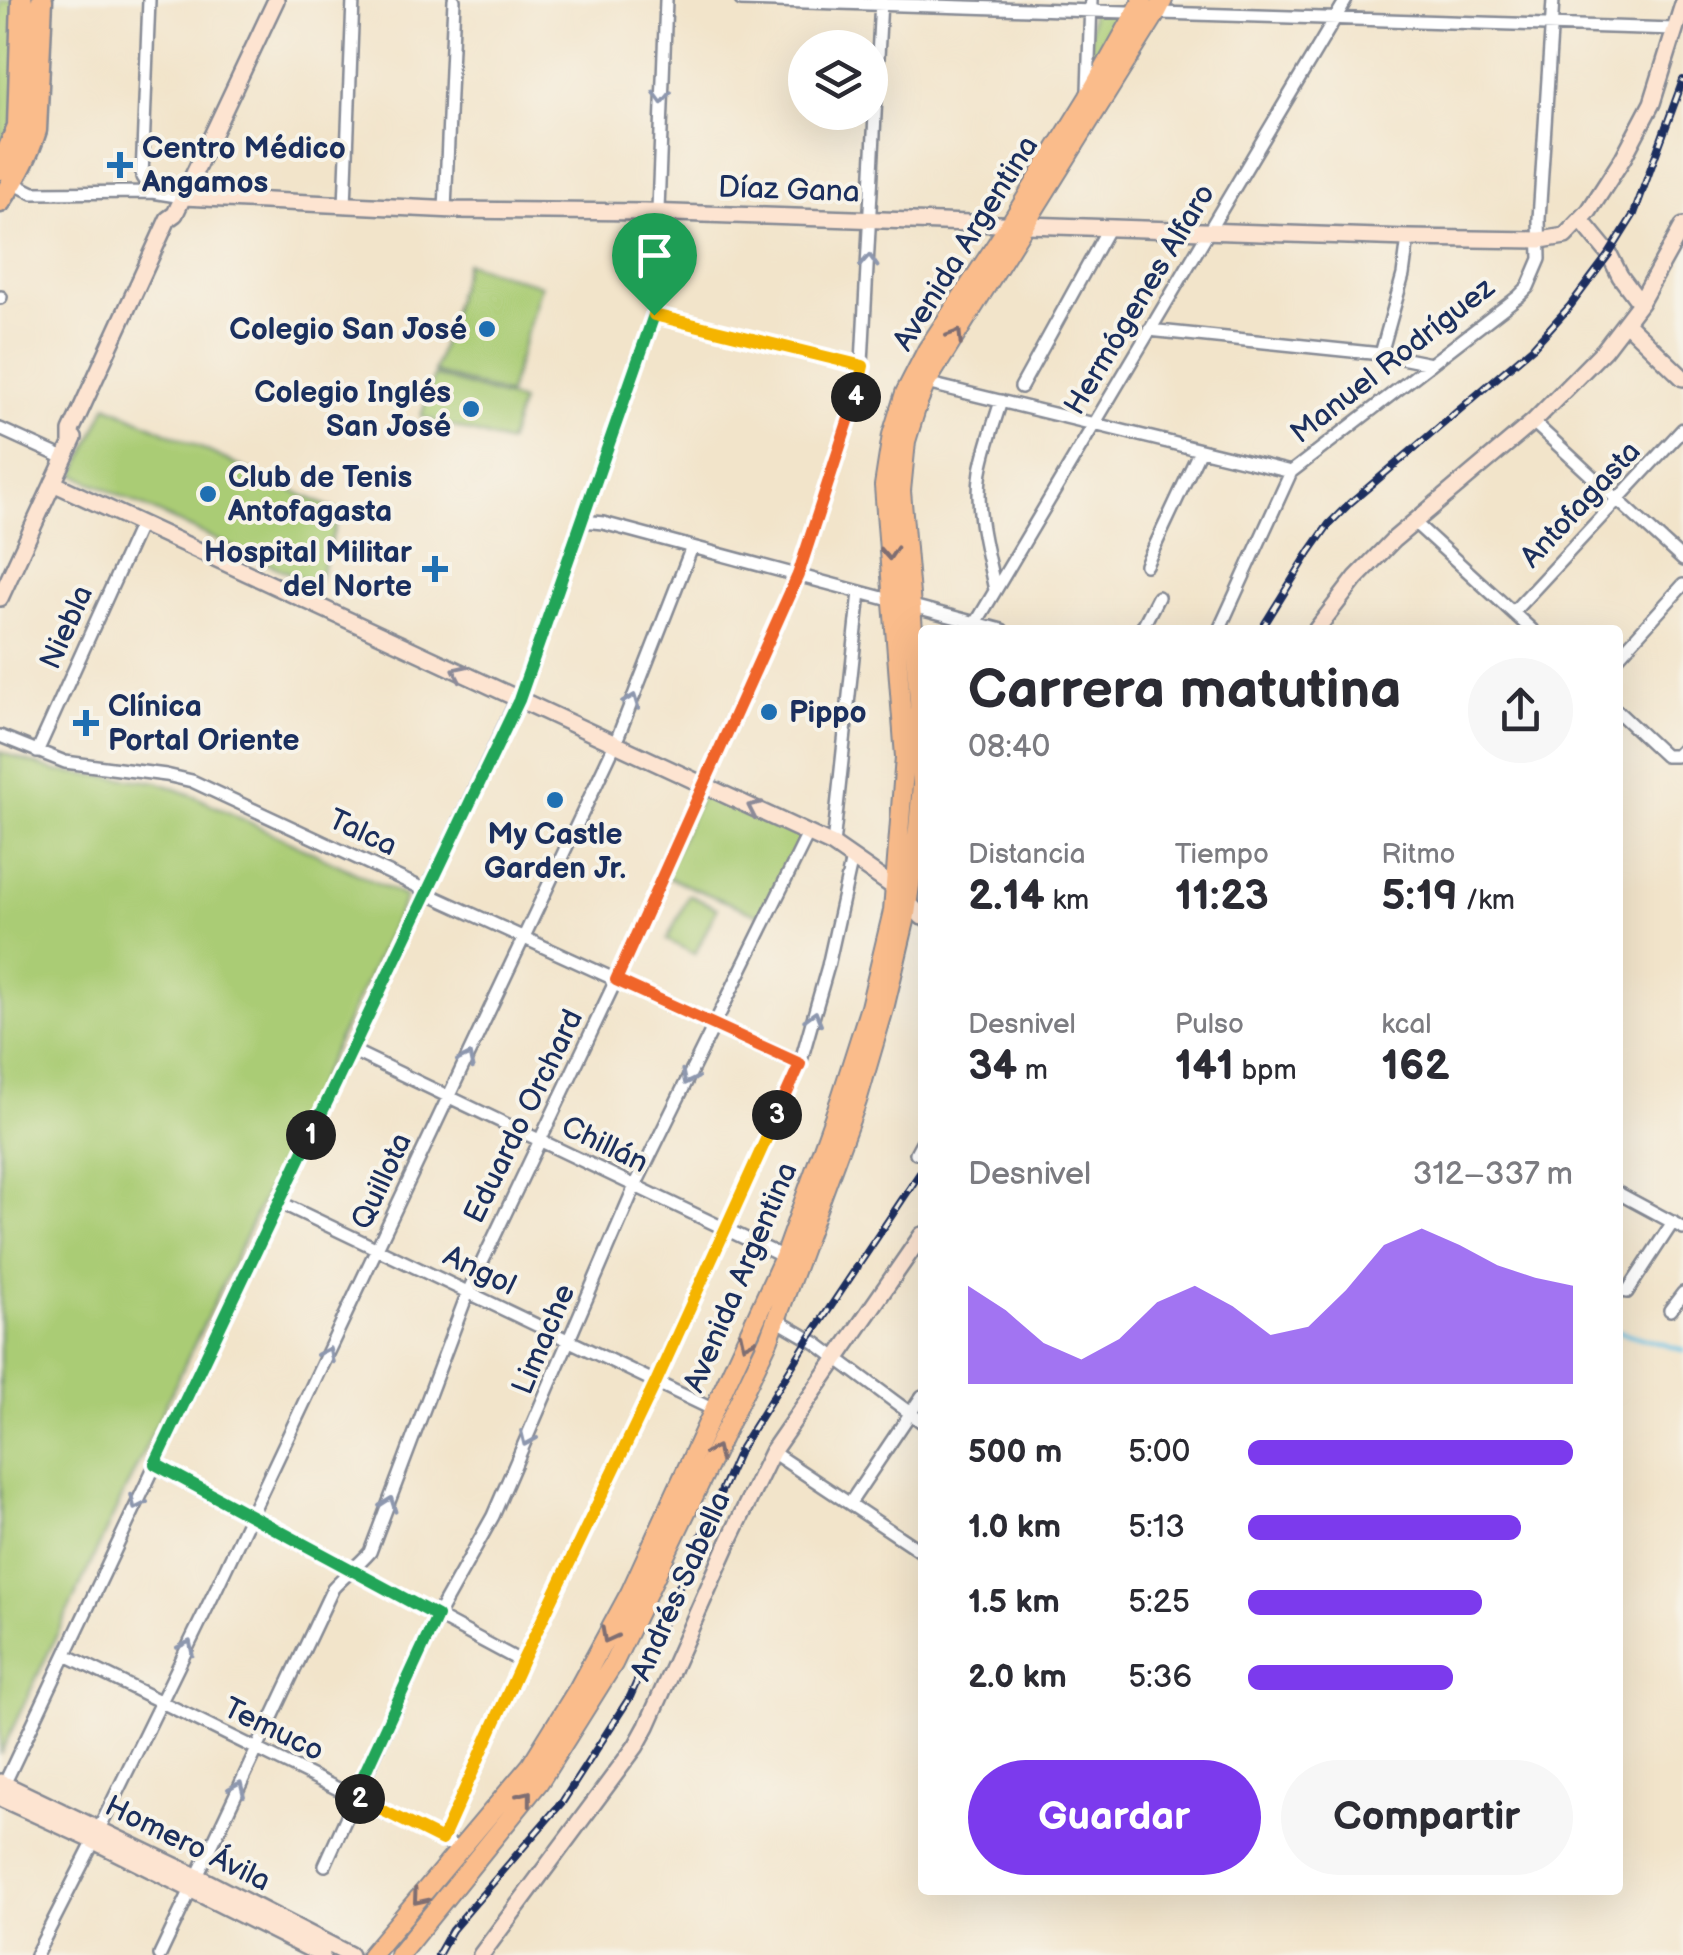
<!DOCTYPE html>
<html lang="es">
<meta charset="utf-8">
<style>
:root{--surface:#fff;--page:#f7f7f7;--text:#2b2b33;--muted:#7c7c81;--accent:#7c3aed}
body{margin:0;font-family:"Balsamiq Sans",sans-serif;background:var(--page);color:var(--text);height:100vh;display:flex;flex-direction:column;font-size:38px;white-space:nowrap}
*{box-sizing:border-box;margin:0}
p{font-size:32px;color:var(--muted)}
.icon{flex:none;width:55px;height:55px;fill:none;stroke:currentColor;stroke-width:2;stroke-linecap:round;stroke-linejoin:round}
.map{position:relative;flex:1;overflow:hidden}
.panel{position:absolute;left:918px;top:625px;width:705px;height:1270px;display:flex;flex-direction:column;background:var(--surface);border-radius:10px;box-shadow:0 10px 40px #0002}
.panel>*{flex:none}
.fabs{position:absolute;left:788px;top:30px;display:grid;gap:20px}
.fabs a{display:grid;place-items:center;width:100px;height:100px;border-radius:50%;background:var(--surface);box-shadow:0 10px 40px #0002;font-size:50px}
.pin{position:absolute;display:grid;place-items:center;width:85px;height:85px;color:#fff;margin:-102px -42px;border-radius:50% 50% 50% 0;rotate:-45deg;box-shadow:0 0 10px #0007}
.pin .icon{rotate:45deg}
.km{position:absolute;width:50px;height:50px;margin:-25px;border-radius:50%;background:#222;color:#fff;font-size:28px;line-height:50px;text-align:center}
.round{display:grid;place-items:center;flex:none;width:105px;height:105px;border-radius:52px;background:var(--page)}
.head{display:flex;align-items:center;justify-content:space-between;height:170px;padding:0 50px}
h1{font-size:55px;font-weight:700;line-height:75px}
.figures{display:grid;grid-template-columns:repeat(3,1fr);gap:15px;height:170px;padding:10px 50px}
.figures div{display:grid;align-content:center}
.figures b{font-size:42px;font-weight:700}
.figures small{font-size:28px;font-weight:400}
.figures p{font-size:28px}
.chart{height:280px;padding:20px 50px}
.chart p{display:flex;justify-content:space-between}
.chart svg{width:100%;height:180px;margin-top:10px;fill:var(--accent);opacity:.7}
.button{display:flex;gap:20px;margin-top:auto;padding:20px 50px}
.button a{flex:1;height:115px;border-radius:60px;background:var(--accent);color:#fff;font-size:40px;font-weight:700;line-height:115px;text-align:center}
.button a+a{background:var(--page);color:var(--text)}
ul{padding:0 50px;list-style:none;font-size:32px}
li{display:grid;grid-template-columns:160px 120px 1fr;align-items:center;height:75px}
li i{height:25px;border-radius:12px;background:var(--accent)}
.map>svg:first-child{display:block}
.green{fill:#aacc74;stroke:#627e69;stroke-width:2.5}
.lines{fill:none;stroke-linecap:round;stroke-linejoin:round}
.stream{stroke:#68c2e6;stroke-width:4}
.street-casing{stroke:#868a94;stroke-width:16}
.secondary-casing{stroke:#868a94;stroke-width:20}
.primary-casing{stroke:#868a94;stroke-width:22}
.highway-casing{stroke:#868a94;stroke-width:25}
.street{stroke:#fff;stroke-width:11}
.secondary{stroke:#fde4d1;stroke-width:15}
.primary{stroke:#fabc8b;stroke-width:18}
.highway{stroke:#fabc8b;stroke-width:20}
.rail-casing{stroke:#1b2f5e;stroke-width:8}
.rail{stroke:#f7f3e8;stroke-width:4;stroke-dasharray:11;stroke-linecap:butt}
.oneway{stroke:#8d97ae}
.oneway2{stroke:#7f6e72}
.oneway3{stroke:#8c8a98}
.split-1-casing{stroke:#fff;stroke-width:20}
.split-2-casing{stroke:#fff;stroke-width:20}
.split-3-casing{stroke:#fff;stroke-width:20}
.split-4-casing{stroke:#fff;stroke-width:20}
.split-5-casing{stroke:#fff;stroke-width:20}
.split-1{stroke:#22a559;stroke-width:12}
.split-2{stroke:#22a559;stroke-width:12}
.split-3{stroke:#f5b400;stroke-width:12}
.split-4{stroke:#f0652b;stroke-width:12}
.split-5{stroke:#f5b400;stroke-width:12}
.poi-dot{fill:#1f6fb2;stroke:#f7f3e8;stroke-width:4}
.labels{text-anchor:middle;stroke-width:8;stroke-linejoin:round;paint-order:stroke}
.poi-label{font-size:30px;font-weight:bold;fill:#1b2f5e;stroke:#f7f3e8;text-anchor:start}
.street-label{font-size:30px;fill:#1b2f5e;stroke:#f7f3e8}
</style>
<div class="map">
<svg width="1683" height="1955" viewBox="0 0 1683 1955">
<rect width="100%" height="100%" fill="#f7f3e8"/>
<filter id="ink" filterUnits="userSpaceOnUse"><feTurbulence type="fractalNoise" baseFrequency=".01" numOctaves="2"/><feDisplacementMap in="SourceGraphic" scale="20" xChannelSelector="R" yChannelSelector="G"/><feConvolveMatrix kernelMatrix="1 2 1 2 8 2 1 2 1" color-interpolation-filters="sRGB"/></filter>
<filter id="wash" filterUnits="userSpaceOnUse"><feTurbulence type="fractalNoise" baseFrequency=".0048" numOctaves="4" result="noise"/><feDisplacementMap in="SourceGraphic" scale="40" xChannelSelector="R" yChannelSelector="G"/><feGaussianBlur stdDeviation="2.25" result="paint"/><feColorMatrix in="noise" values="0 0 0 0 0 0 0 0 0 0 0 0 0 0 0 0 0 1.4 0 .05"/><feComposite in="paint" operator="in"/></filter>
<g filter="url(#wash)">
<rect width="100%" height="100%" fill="#f2e4ca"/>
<!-- green -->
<path class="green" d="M 0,0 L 19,0 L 15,120 L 0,161 L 2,54 L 0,53 Z
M 1091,10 L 1137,12 L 1088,98 Z
M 466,263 L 541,285 L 508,395 L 434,372 Z
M 434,375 L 521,402 L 508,443 L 421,417 Z
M 107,405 L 340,512 L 317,586 L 75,475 Z
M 0,752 L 56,771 L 158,782 L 194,796 L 406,897 L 0,1755 Z
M 705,786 L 808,834 L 766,918 L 664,876 Z
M 689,895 L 717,908 L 695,954 L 667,940 Z"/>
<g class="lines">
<!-- stream -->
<path class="stream" d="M 1618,1331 L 1683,1350"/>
</g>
</g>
<g filter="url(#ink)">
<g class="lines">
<!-- street casing -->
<g class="street-casing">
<path id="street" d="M 149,0 L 142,177 L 152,192
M 741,0 L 1675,29
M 1088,91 L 1091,0
M 13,183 L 33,193 L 152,192 L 183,197
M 345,206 L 353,0
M 445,210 L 454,0
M 0,298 L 1,297
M 654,315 L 863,366
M 1149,330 L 1381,354 L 1431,364
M 1381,354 L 1403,275 L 1408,238
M 926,383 L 1291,472
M 1021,387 L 1109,227
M 1533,422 L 1683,560
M 0,429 L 64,458
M 583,521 L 603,523 L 1002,630
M 1414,522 L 1532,630
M 1146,565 L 1200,450
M 995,590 C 987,552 974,511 981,471 C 985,448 994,424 1001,401
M 1513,612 L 1683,429
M 976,623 L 1346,0
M 1141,630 L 1158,597
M 1219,630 L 1291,472 L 1519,296 L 1528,287 L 1540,259 L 1539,219 L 1553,0
M 1618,657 L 1683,585
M 1618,712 L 1665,756 L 1676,756 L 1683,749
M 0,736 L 65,762 L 166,775 L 192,781 L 417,886 L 437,898 L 800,1064
M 37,752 L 140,524
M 833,845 L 860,592
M 351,1050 L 784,1257
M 916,1153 L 922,1142
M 1618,1193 L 1683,1228
M 279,1202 L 714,1410
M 1618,1290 L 1627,1292 L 1673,1222
M 1670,1310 L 1683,1293
M 775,1315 L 785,1325 L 816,1343 L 922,1422
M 772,1452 L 922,1552
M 155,1465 L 522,1662
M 850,1503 L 922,1396
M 66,1655 L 460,1849
M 1,1791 L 523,687 L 654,315 L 666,0
M 99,1829 L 217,1587 L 615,744 L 692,547
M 442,1840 L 522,1662 L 656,1382 L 800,1064 L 828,966 L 852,858
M 325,1865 L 437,1616 L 493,1516 L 635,1186 L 808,834
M 36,1955 L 94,1841
M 160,1955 L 333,1588 C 345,1575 358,1566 370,1552 L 468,1292 L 616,980 L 798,575 L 861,382 L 881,0"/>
</g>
<!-- secondary casing -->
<g class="secondary-casing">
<path id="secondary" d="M 183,197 L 455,210 L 646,212 L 1408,238 L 1541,240 L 1565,236 L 1589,211 L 1623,158 L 1652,103 L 1683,4
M 1581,220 L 1609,254 L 1620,276 L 1640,303
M 1626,323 L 1683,378
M 71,444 L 71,431 L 168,219 L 175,214 L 276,0
M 53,483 L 833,845 L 895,888 L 922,917
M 0,598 L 74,438
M 1316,630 L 1356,578 L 1393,540 L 1533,422 L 1604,350 L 1640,303 L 1683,226
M 0,1782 L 198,1877 L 350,1955
M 0,1798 L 94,1841 L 322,1955
M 481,1955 L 636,1746 L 647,1726 L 731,1537 L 772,1452 L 922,1235"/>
</g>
<!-- primary casing -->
<g class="primary-casing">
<path id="primary" d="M 371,1955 L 531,1765 L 578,1689 L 630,1593 L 784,1257 L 841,1098 L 870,1007 L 893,911 L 905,757 L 884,486 L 892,435 L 905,393 L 927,350 L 1010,224 L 1088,98 L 1143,0
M 399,1955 L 539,1782 L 613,1664 L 769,1339 L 857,1101 L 884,1009 L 905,921 L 918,829 L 922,785 L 919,699 L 901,491 L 906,441 L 918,402 L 926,383 L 1157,12 L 1163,0"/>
</g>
<!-- highway casing -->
<g class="highway-casing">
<path id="highway" d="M 0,169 L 18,126 L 22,0
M 0,202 C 15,179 28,156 36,130 L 42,0"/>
</g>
<!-- street -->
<use href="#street" class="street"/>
<!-- secondary -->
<use href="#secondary" class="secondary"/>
<!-- primary -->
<use href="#primary" class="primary"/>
<!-- highway -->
<use href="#highway" class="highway"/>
<!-- rail casing -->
<g class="rail-casing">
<path id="rail" d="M 1261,630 L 1310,551 L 1329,524 L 1350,503 L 1533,347 L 1570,306 L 1609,254 L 1634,214 L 1683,80
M 438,1955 L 452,1930 L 563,1801 L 630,1697 L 739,1451 L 809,1339 L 922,1170"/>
</g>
<!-- rail -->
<use href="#rail" class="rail"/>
</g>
<!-- one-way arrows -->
<defs><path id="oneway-chevron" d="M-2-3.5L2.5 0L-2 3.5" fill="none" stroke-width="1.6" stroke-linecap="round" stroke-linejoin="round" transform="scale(2.5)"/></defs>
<g class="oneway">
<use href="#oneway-chevron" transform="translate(662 97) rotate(92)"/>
<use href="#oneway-chevron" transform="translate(869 261) rotate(-87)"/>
<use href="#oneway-chevron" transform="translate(632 701) rotate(-69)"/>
<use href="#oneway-chevron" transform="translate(814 1018) rotate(-74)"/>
<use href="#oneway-chevron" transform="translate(467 1060) rotate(-64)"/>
<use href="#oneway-chevron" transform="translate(688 1078) rotate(116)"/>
<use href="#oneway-chevron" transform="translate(327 1354) rotate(-65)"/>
<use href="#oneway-chevron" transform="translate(527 1439) rotate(114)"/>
<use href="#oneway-chevron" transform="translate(137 1503) rotate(115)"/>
<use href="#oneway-chevron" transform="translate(389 1504) rotate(-70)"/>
<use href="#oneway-chevron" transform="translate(187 1647) rotate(-64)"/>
<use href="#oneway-chevron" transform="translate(238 1788) rotate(-66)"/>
</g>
<g class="oneway2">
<use href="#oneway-chevron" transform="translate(956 336) rotate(-58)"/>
<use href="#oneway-chevron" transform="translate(889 553) rotate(86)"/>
<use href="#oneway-chevron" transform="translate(746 1341) rotate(115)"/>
<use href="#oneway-chevron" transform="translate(715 1452) rotate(-65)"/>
<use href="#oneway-chevron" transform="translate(608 1636) rotate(118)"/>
<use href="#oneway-chevron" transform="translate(526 1797) rotate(-52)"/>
<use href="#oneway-chevron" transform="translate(419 1898) rotate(130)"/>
</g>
<g class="oneway3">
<use href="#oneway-chevron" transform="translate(459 672) rotate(-155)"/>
<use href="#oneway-chevron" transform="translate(754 808) rotate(-155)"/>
</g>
</g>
<g class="lines" filter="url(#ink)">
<!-- split-1 casing -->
<g class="split-1-casing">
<path id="split-1" d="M 311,1135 L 519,700 L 654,315"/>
</g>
<!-- split-2 casing -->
<g class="split-2-casing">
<path id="split-2" d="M 311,1135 L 155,1464 L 437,1616 L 354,1796 L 360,1799"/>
</g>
<!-- split-3 casing -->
<g class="split-3-casing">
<path id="split-3" d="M 360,1799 L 442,1840 L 522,1662 L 656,1382 L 777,1115"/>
</g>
<!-- split-4 casing -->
<g class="split-4-casing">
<path id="split-4" d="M 777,1115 L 800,1064 L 616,980 L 798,575 L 856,397"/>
</g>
<!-- split-5 casing -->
<g class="split-5-casing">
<path id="split-5" d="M 654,315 L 863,366 L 856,397"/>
</g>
<!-- split-1 -->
<use href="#split-1" class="split-1"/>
<!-- split-2 -->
<use href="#split-2" class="split-2"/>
<!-- split-3 -->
<use href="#split-3" class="split-3"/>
<!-- split-4 -->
<use href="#split-4" class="split-4"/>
<!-- split-5 -->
<use href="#split-5" class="split-5"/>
</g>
<!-- markers -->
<g class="poi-dot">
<path d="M115 150h10v10h10v10h-10v10h-10v-10h-10v-10h10z"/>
<circle cx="487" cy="329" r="10"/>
<circle cx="471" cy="409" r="10"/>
<circle cx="208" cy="494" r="10"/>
<path d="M430 554h10v10h10v10h-10v10h-10v-10h-10v-10h10z"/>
<circle cx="769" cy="712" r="10"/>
<path d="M81 708h10v10h10v10h-10v10h-10v-10h-10v-10h10z"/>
<circle cx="555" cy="800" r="10"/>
</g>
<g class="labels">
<!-- poi labels -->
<g class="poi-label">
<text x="142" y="158">Centro Médico<tspan x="142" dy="34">Angamos</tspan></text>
<text x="467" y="339" text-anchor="end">Colegio San José</text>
<text x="451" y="402" text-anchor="end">Colegio Inglés<tspan x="451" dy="34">San José</tspan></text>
<text x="228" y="487">Club de Tenis<tspan x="228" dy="34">Antofagasta</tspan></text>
<text x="412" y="562" text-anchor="end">Hospital Militar<tspan x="412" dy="34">del Norte</tspan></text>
<text x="108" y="716">Clínica<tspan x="108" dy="34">Portal Oriente</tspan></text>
<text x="789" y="722">Pippo</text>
<text x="555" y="844" text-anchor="middle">My Castle<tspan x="555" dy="34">Garden Jr.</tspan></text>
</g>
<!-- street labels -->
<g class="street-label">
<text transform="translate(789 189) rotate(2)" y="10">Díaz Gana</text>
<text transform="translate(965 243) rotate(-58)" y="10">Avenida Argentina</text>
<text transform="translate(1139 299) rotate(-59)" y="10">Hermógenes Alfaro</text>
<text transform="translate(1392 360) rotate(-38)" y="10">Manuel Rodríguez</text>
<text transform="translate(1580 504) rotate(-47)" y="10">Antofagasta</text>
<text transform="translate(66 627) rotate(-66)" y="10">Niebla</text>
<text transform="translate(363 832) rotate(25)" y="10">Talca</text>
<text transform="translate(523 1116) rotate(-64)" y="10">Eduardo Orchard</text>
<text transform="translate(605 1144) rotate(26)" y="10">Chillán</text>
<text transform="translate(381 1181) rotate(-65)" y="10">Quillota</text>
<text transform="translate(480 1270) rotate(26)" y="10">Angol</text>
<text transform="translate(740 1277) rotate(-67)" y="10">Avenida Argentina</text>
<text transform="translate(543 1339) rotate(-67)" y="10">Limache</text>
<text transform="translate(680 1586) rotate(-66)" y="10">Andrés Sabella</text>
<text transform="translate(274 1729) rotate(26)" y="10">Temuco</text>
<text transform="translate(188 1843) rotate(26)" y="10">Homero Ávila</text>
</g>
</g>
</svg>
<div class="fabs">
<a><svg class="icon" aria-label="layers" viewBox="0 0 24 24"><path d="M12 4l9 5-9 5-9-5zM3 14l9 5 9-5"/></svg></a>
</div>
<div class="pin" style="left:654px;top:315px;background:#1e9e55"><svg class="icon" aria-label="arrive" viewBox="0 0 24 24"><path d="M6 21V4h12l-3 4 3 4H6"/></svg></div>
<b class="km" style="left:311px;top:1135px">1</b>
<b class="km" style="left:360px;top:1799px">2</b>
<b class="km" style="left:777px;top:1115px">3</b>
<b class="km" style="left:856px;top:397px">4</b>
<section class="panel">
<div class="head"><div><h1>Carrera matutina</h1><p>08:40</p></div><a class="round"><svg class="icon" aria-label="share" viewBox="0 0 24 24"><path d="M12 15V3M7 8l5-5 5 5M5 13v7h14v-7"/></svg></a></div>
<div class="figures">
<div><p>Distancia</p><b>2.14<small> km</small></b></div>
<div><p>Tiempo</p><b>11:23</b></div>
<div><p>Ritmo</p><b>5:19<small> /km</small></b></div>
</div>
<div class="figures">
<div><p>Desnivel</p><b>34<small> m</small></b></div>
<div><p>Pulso</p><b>141<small> bpm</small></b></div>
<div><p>kcal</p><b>162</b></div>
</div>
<div class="chart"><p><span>Desnivel</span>312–337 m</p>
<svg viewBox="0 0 160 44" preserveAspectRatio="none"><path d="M0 44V20L10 26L20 34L30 38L40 33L50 24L60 20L70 25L80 32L90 30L100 21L110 10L120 6L130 10L140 15L150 18L160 20V44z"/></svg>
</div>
<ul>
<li><b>500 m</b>5:00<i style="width:100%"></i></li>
<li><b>1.0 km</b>5:13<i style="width:84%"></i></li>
<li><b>1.5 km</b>5:25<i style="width:72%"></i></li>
<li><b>2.0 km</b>5:36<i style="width:63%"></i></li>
</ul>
<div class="button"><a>Guardar</a><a>Compartir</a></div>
</section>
</div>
